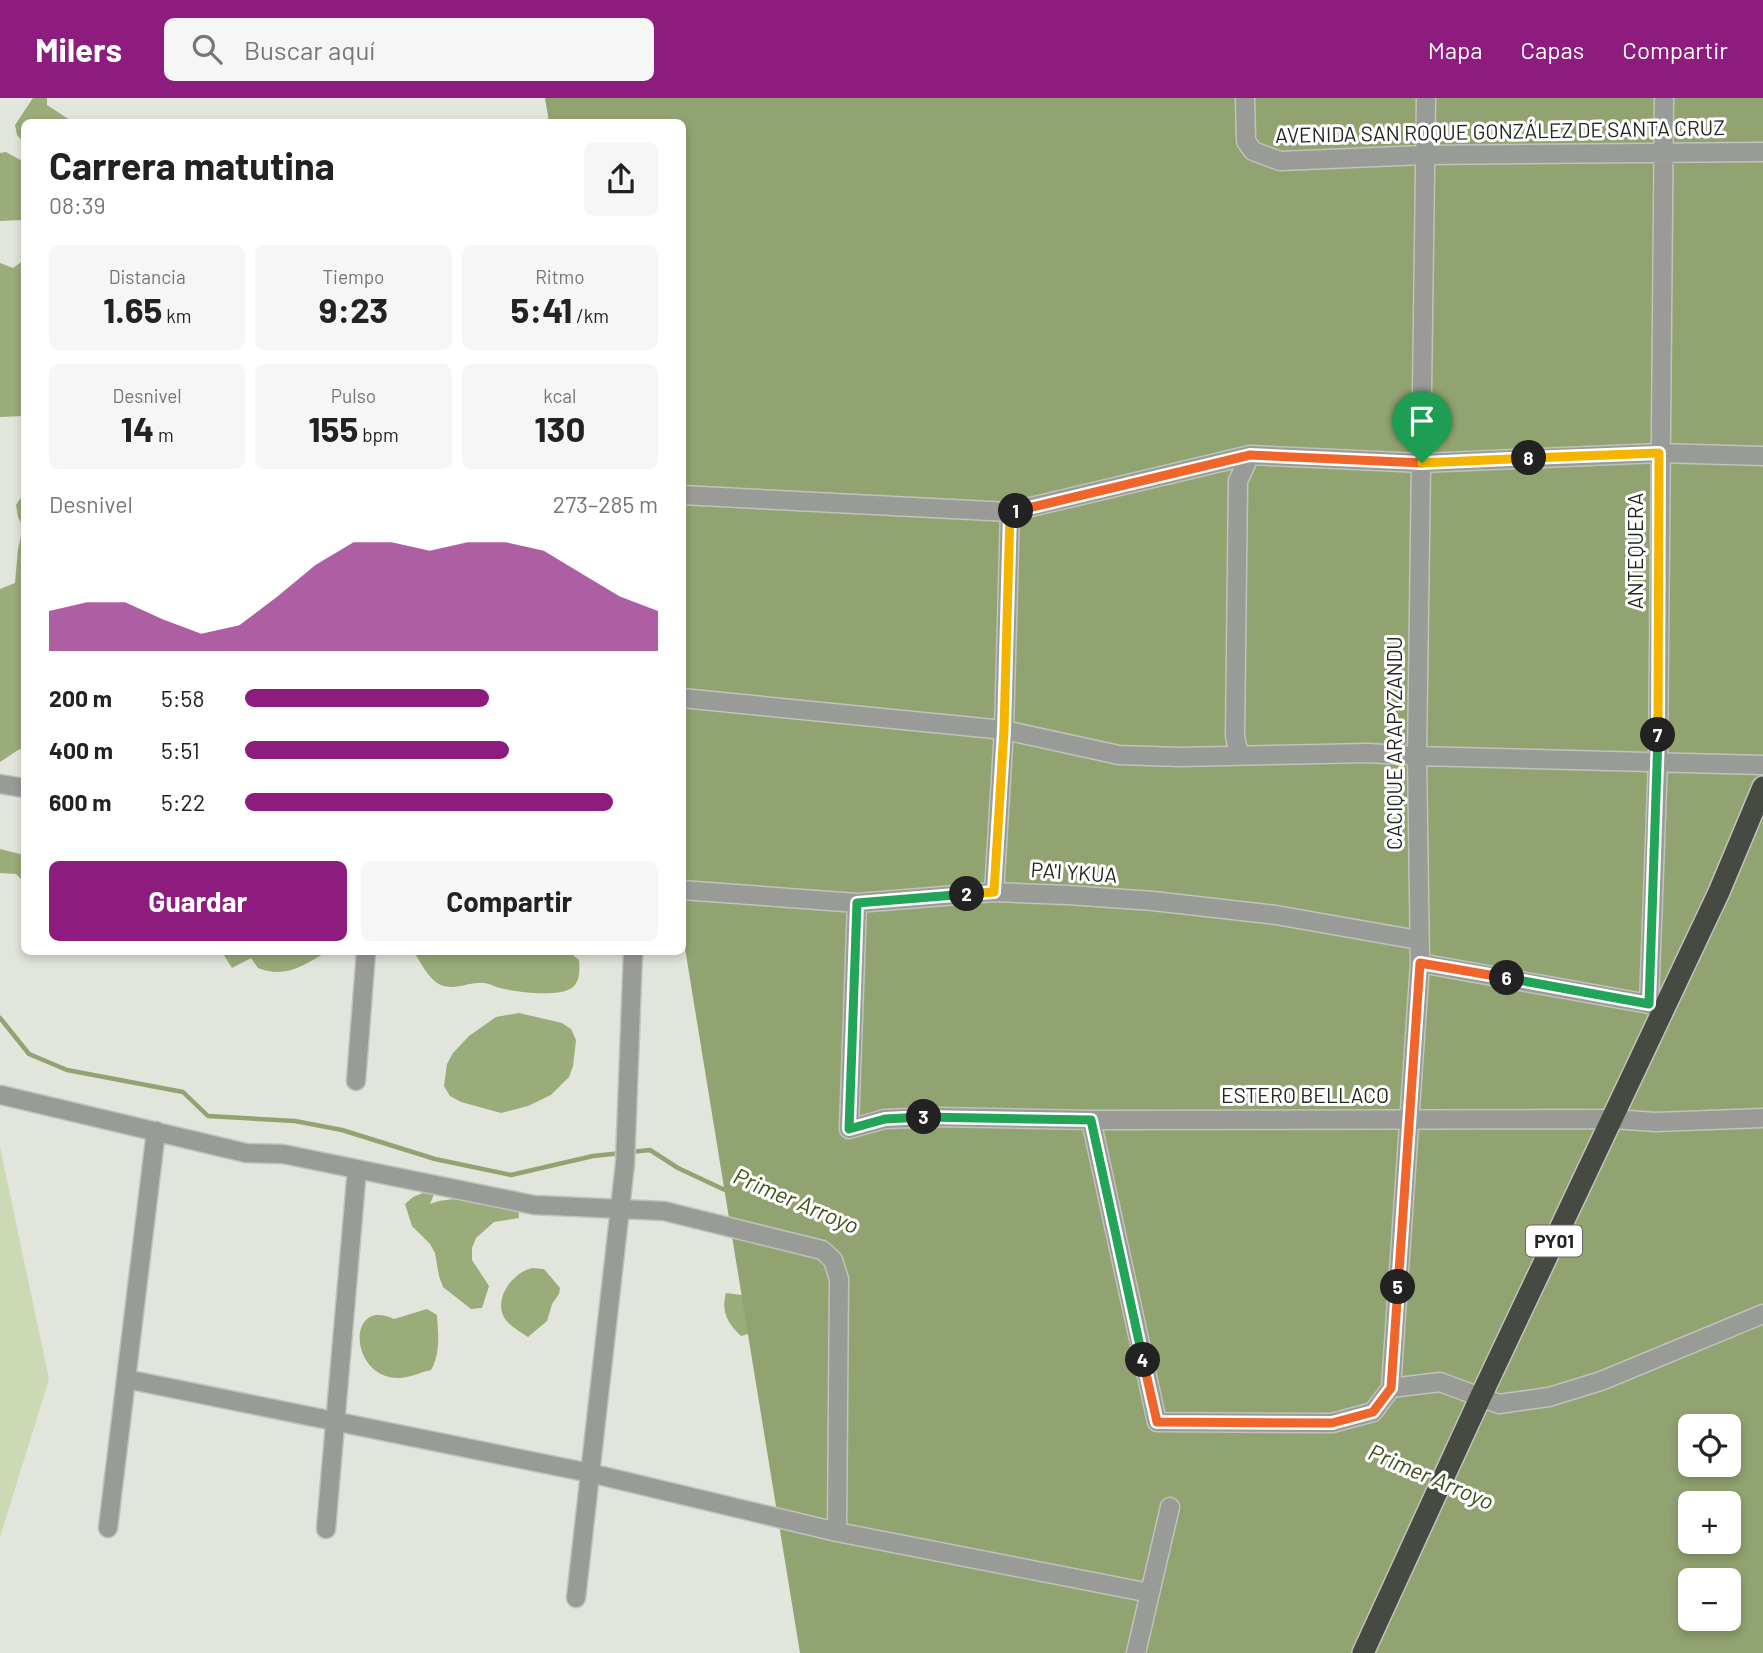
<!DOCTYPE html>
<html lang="es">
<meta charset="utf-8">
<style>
:root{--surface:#fff;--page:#f6f6f6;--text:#222;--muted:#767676;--accent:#8d1c7e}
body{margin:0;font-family:Barlow,sans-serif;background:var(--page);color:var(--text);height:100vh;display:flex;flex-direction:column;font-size:26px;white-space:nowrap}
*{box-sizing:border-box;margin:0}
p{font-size:23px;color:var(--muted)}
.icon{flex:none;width:38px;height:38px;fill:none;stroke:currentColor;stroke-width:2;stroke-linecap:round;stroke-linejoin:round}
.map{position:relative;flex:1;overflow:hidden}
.details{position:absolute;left:21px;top:21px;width:665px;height:836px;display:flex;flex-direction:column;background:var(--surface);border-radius:10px;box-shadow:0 4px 10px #0003}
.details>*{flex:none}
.fabs{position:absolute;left:1678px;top:1316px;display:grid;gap:14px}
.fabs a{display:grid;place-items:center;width:63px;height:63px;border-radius:10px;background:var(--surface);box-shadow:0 4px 10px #0003;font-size:35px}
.pin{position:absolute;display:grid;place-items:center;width:60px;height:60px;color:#fff;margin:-72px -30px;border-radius:50% 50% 50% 0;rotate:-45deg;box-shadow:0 0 7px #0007}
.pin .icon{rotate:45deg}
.km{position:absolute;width:35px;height:35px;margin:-18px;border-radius:50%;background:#222;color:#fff;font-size:19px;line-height:35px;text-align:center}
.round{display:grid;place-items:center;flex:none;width:74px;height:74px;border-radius:10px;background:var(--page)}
.summary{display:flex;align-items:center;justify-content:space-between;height:119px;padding:0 28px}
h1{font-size:38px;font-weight:700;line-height:52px}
.stats{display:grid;grid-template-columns:repeat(3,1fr);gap:10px;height:119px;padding:7px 28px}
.stats div{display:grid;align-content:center;border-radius:10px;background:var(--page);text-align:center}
.stats b{font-size:35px;font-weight:700}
.stats small{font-size:19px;font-weight:400}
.stats p{font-size:19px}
.chart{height:196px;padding:14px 28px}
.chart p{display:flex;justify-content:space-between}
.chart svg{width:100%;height:126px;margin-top:7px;fill:var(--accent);opacity:.7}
.primary-button{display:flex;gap:14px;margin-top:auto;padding:14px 28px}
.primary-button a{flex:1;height:80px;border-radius:10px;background:var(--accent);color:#fff;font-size:28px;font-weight:700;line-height:80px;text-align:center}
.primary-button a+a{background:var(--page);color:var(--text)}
ul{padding:0 28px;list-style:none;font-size:23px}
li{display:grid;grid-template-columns:112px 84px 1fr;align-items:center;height:52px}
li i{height:18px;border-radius:9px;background:var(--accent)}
header{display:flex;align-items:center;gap:42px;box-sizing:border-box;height:98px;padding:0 35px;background:var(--accent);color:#fff}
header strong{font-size:33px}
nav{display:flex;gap:38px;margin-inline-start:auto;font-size:24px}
.search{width:490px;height:63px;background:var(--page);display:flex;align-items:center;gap:18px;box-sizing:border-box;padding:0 24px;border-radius:10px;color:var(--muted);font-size:26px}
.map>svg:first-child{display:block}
.green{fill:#cbd9b5}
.forest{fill:#99ac79}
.water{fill:#91a370;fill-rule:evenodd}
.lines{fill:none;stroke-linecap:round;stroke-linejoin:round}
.stream{stroke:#91a370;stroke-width:4.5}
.minor-casing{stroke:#bfc3ba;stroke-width:21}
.highway-casing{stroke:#bfc3ba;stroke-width:24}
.minor{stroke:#999b97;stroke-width:18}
.highway{stroke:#474a42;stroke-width:21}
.split-1-casing{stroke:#fff;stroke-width:14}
.split-2-casing{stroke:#fff;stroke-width:14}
.split-3-casing{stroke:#fff;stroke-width:14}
.split-4-casing{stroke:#fff;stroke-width:14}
.split-5-casing{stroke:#fff;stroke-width:14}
.split-6-casing{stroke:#fff;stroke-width:14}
.split-7-casing{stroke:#fff;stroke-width:14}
.split-8-casing{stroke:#fff;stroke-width:14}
.split-9-casing{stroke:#fff;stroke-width:14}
.split-1{stroke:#f0652b;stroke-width:9}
.split-2{stroke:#f5b400;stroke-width:9}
.split-3{stroke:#22a559;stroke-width:9}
.split-4{stroke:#22a559;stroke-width:9}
.split-5{stroke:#f0652b;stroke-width:9}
.split-6{stroke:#f0652b;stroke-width:9}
.split-7{stroke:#22a559;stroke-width:9}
.split-8{stroke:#f5b400;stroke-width:9}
.split-9{stroke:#f5b400;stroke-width:9}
.labels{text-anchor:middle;stroke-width:6;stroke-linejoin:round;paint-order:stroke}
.shield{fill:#fff;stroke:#666764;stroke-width:2}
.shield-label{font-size:19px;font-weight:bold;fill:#242622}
.street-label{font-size:21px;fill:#242622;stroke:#fff}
.water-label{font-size:23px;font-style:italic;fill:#405118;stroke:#fff}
</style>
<header>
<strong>Milers</strong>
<div class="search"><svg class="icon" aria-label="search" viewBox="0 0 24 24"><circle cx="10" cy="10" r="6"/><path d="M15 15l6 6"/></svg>Buscar aquí</div>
<nav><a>Mapa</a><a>Capas</a><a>Compartir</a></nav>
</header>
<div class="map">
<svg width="1763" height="1555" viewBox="0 0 1763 1555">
<rect width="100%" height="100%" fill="#e1e5db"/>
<!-- green -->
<path class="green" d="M 0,1049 L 49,1281 L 0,1439 Z"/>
<!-- forest -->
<path class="forest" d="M 33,0 L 47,0 L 47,7 L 73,24 L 24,24 L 24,45 L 17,37 L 15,27 Z
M 6,54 L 24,64 L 24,131 L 21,122 L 0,123 L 0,55 Z
M 24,162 L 24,318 L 0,319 L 0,165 L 13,170 Z
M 24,395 L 24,650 L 18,652 L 0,664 L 0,491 L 15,485 L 18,451 L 23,429 L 18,419 L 16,407 Z
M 0,751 L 24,757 L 24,784 L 16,776 L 0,775 Z
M 222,854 L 326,854 C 305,867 285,881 258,870 L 251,860 L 232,870 Z
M 414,854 L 569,854 L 579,862 C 580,872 580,886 570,891 C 556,899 515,894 500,890 C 495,889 489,885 484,885 C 470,883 456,893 441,887 C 429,882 421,865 414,854 Z
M 519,915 L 562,925 L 571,931 L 576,942 L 573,968 L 569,979 L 551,997 L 528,1008 L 501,1015 L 461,1004 L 450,998 L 444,988 L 447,966 L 453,955 L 469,938 L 496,919 Z
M 423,1095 L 434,1096 L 430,1106 C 453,1096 493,1103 518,1109 L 519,1120 L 494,1124 L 476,1140 L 472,1150 L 472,1162 L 489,1188 L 482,1210 L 471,1211 L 443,1189 L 439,1178 L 435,1155 L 430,1146 L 412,1128 L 405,1106 L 413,1099 Z
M 532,1170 L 544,1171 L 560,1190 L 559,1196 L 552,1206 L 547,1223 L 528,1239 C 519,1233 507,1227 503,1217 C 495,1198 514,1174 532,1170 Z
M 726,1195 L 749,1198 L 773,1229 L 741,1238 C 727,1225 721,1213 726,1195 Z
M 427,1211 L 437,1217 C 438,1236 441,1254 431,1272 C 421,1274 409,1280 399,1280 C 349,1281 346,1198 394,1221 Z"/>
<!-- water -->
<path class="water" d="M 545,0 L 1763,0 L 1763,1555 L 800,1555 L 683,838 L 682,24 L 549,24 ZM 1690,1328 L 1729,1328 L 1729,1367 L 1690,1367 ZM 1690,1405 L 1729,1405 L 1729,1444 L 1690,1444 ZM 1690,1482 L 1729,1482 L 1729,1521 L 1690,1521 Z"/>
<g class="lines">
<!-- stream -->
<path class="stream" d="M 0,920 L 29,956 L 67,972 L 183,994 L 208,1018 L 295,1023 L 342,1032 L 435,1061 L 511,1077 L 593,1058 L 622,1055
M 631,1054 L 650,1052 L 678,1070 L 727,1093"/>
<!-- minor casing -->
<g class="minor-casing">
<path id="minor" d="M 1245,0 L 1246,43 L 1253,53 L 1280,63 L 1423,57 L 1763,54
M 682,397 L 1010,414 L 1250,357 L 1422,365 L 1659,355 L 1763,358
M 682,600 L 1004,632 L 1119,657 L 1179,659 L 1368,655 L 1417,658 L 1763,667
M 1239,657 L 1235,638 L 1238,383 L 1250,357
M 0,686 L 24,690
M 682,792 L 857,805 L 994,794 L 1068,797 L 1153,803 L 1276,817 L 1418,842
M 994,794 L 1004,632 L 1010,414
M 857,805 L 849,1031 L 885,1021 L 937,1019 L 1091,1022 L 1612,1021 L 1656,1024 L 1763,1020
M 1420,865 L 1649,906 L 1657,910
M 1649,906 L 1658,663 L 1664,0
M 356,983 L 366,854
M 1,997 L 246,1055 L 283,1056 L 534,1107 L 664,1113 L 822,1152 L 833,1162 L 839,1181 L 837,1434
M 1091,1022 L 1157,1324 L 1332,1325 L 1373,1314 L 1391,1290 L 1440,1284 L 1499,1306 L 1549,1299 L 1601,1283 L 1763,1216
M 126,1281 L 590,1375 L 837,1434 L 1150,1495
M 1391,1290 L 1420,865 L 1417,658 L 1426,0
M 108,1430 L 156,1033
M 326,1431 L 357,1071
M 576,1500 L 625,1066 L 633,854
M 1136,1555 L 1170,1409"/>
</g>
<!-- highway casing -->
<g class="highway-casing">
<path id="highway" d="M 1363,1555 L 1481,1298 L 1719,794 L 1763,689"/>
</g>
<!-- minor -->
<use href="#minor" class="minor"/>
<!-- highway -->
<use href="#highway" class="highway"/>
</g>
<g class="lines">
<!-- split-1 casing -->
<g class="split-1-casing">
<path id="split-1" d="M 1016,413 L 1250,357 L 1422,365"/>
</g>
<!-- split-2 casing -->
<g class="split-2-casing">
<path id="split-2" d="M 967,796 L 994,794 L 1004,632 L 1010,414 L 1016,413"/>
</g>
<!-- split-3 casing -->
<g class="split-3-casing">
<path id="split-3" d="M 924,1019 L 885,1021 L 849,1031 L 857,805 L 967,796"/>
</g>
<!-- split-4 casing -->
<g class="split-4-casing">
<path id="split-4" d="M 924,1019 L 1091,1022 L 1143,1262"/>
</g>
<!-- split-5 casing -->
<g class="split-5-casing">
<path id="split-5" d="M 1143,1262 L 1157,1324 L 1332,1325 L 1373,1314 L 1391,1290 L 1398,1189"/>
</g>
<!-- split-6 casing -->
<g class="split-6-casing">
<path id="split-6" d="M 1398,1189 L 1420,865 L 1507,880"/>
</g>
<!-- split-7 casing -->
<g class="split-7-casing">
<path id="split-7" d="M 1507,880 L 1649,906 L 1658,637"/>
</g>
<!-- split-8 casing -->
<g class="split-8-casing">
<path id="split-8" d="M 1529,360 L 1659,355 L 1658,637"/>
</g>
<!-- split-9 casing -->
<g class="split-9-casing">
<path id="split-9" d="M 1422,365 L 1529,360"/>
</g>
<!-- split-1 -->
<use href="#split-1" class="split-1"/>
<!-- split-2 -->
<use href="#split-2" class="split-2"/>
<!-- split-3 -->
<use href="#split-3" class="split-3"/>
<!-- split-4 -->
<use href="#split-4" class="split-4"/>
<!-- split-5 -->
<use href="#split-5" class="split-5"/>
<!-- split-6 -->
<use href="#split-6" class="split-6"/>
<!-- split-7 -->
<use href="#split-7" class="split-7"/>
<!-- split-8 -->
<use href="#split-8" class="split-8"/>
<!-- split-9 -->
<use href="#split-9" class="split-9"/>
</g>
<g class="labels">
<!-- shield labels -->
<rect class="shield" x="1526" y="1127.5" width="56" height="31" rx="5"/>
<g class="shield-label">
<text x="1554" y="1150">PY01</text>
</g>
<!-- street labels -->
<g class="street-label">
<text transform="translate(1500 34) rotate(-1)" y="7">AVENIDA SAN ROQUE GONZÁLEZ DE SANTA CRUZ</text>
<text transform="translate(1636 453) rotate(-90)" y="7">ANTEQUERA</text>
<text transform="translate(1395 645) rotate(-90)" y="7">CACIQUE ARAPYZANDU</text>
<text transform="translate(1074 775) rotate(4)" y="7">PA'I YKUA</text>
<text x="1305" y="1005">ESTERO BELLACO</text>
</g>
<!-- water labels -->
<g class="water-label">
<text transform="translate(796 1103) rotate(23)" y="8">Primer Arroyo</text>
<text transform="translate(1431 1379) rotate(23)" y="8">Primer Arroyo</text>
</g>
</g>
</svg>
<div class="fabs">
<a><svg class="icon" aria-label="locate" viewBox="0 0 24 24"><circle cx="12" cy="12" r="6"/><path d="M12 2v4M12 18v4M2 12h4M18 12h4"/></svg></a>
<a>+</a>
<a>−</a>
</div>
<div class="pin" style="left:1422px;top:365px;background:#1e9e55"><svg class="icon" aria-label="arrive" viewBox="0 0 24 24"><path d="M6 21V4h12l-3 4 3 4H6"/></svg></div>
<b class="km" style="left:1016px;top:413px">1</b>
<b class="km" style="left:967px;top:796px">2</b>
<b class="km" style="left:924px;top:1019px">3</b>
<b class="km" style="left:1143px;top:1262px">4</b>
<b class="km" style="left:1398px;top:1189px">5</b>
<b class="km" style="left:1507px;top:880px">6</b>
<b class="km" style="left:1658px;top:637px">7</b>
<b class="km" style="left:1529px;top:360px">8</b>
<section class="details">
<div class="summary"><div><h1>Carrera matutina</h1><p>08:39</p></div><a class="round"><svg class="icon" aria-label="share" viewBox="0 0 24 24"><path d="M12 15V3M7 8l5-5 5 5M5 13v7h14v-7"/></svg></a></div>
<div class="stats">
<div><p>Distancia</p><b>1.65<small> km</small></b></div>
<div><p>Tiempo</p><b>9:23</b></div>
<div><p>Ritmo</p><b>5:41<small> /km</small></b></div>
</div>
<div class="stats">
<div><p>Desnivel</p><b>14<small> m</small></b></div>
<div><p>Pulso</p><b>155<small> bpm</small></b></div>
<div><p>kcal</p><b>130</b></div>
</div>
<div class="chart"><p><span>Desnivel</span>273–285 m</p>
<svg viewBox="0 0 160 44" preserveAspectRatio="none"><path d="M0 44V30L10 27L20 27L30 33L40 38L50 35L60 25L70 14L80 6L90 6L100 9L110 6L120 6L130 9L140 17L150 25L160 30V44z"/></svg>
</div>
<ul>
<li><b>200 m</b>5:58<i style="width:59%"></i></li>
<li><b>400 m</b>5:51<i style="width:64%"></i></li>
<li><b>600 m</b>5:22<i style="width:89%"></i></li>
</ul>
<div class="primary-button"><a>Guardar</a><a>Compartir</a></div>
</section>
</div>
